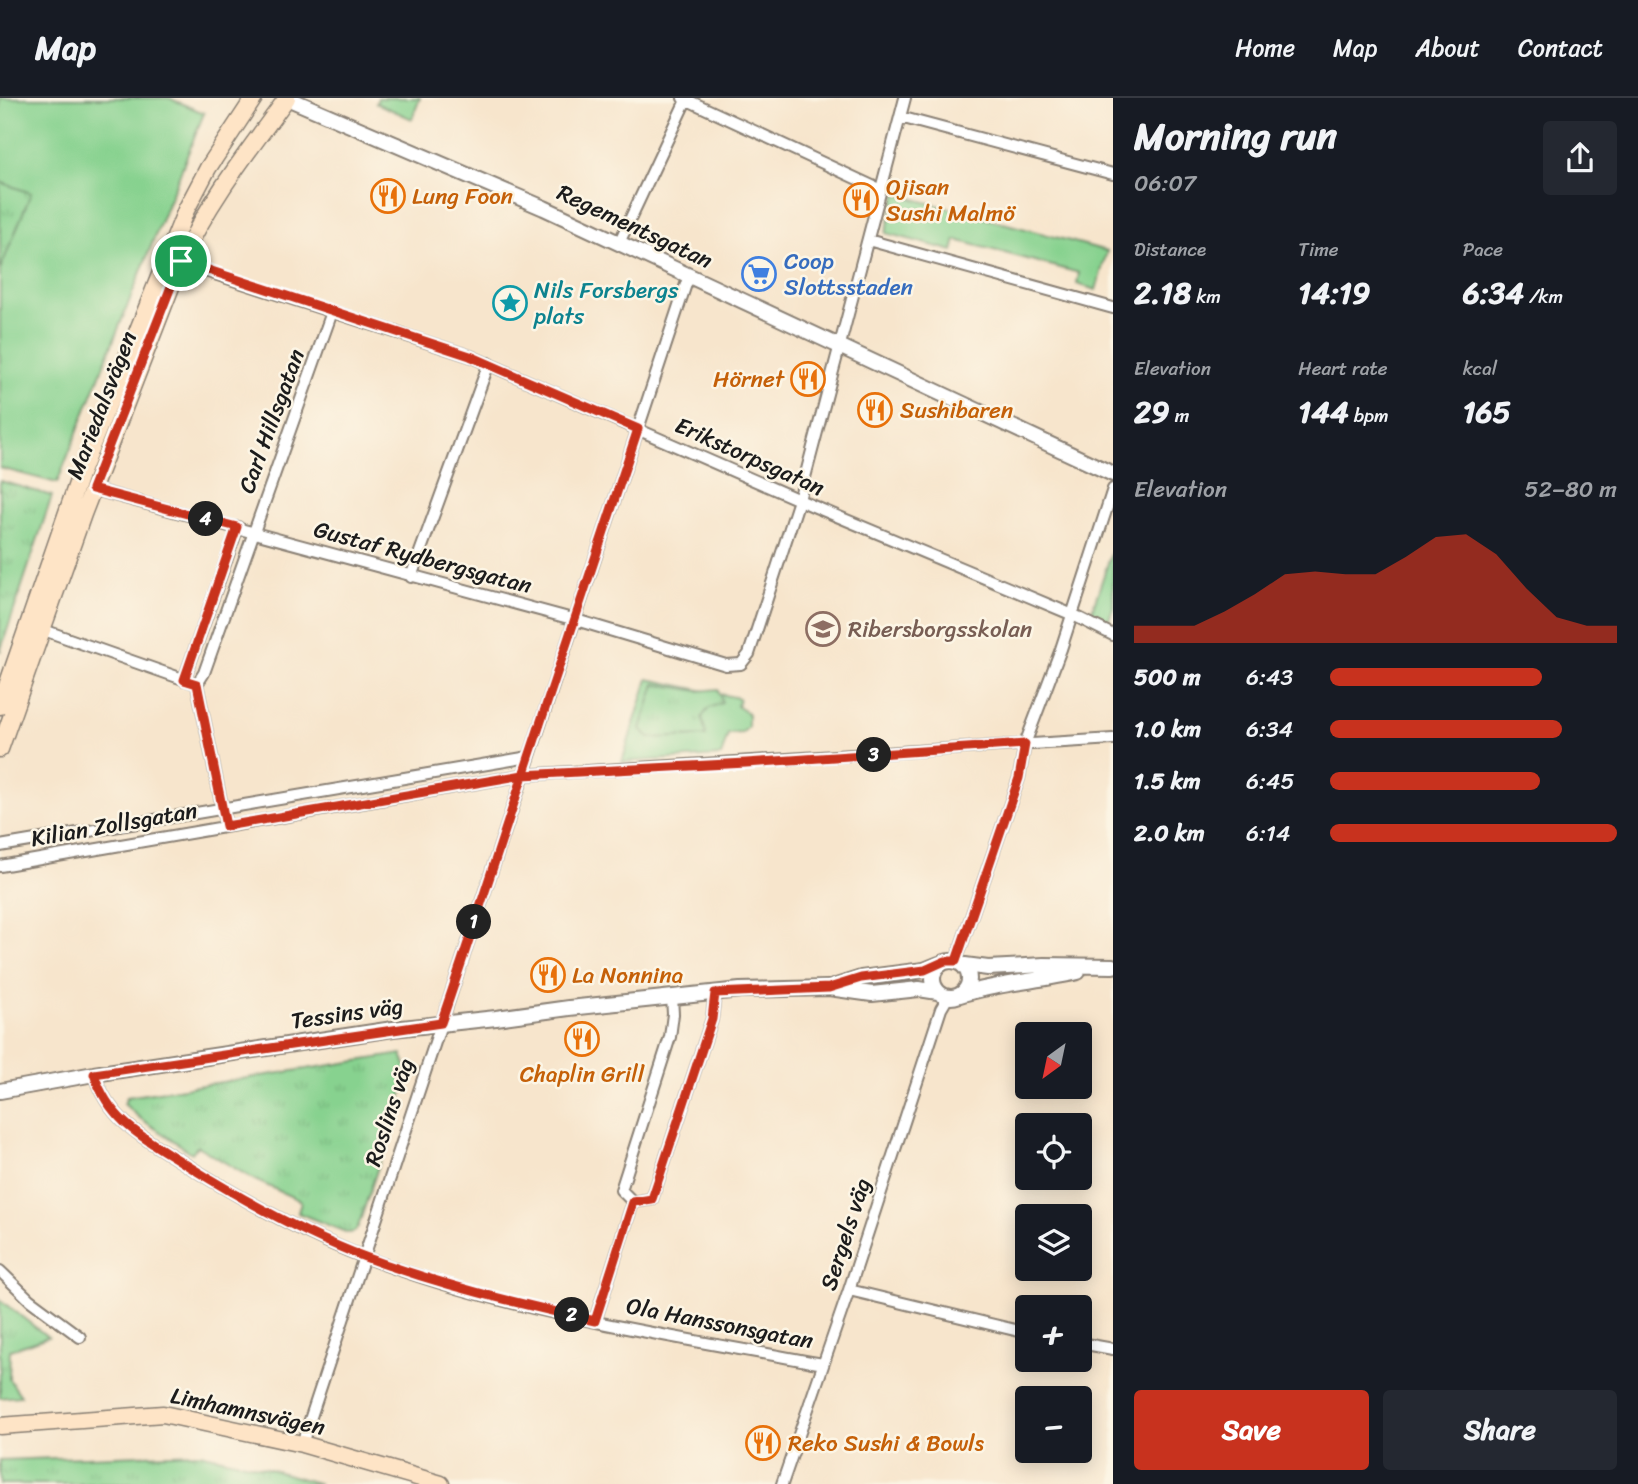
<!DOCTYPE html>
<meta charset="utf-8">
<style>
:root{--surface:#171b24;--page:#242831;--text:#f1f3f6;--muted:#9ea1a6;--line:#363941;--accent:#c8321e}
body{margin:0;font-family:Sriracha,sans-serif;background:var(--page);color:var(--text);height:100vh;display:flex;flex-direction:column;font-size:26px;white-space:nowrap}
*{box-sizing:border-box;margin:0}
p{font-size:23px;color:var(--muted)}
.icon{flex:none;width:38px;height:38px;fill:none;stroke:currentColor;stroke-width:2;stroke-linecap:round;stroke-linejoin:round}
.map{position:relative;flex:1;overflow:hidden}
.details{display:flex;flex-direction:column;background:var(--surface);width:525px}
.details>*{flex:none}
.needle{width:46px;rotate:213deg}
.tools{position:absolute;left:1015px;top:924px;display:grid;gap:14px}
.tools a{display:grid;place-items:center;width:77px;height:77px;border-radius:7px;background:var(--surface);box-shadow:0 4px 18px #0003;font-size:35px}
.pin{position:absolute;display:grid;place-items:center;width:60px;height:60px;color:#fff;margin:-30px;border:4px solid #fff;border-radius:50%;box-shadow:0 2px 7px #0007}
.km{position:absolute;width:35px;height:35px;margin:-18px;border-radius:50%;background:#222;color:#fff;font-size:19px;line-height:35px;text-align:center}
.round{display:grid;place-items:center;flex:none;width:74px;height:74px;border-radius:7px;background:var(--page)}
.summary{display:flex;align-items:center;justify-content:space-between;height:119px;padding:0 21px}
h1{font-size:38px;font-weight:700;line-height:52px}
.metrics{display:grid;grid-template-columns:repeat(3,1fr);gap:10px;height:119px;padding:7px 21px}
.metrics div{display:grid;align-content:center}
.metrics b{font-size:30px;font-weight:700}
.metrics small{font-size:19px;font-weight:400}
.metrics p{font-size:19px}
.chart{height:196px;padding:14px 21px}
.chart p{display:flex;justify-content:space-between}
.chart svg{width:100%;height:126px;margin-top:7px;fill:var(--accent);opacity:.7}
.action{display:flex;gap:14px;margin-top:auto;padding:14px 21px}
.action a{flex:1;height:80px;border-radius:7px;background:var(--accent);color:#fff;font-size:28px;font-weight:700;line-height:80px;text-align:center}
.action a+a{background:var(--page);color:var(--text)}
ul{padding:0 21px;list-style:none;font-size:23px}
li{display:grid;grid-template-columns:112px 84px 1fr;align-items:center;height:52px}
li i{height:18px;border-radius:9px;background:var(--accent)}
header{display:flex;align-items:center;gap:42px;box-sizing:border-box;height:98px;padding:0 35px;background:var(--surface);border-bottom:2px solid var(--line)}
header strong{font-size:33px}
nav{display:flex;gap:38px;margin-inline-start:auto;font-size:24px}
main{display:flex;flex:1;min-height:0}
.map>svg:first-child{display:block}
.grass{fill:#87d28f;stroke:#527756;stroke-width:2}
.park{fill:url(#park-tufts);stroke:#527756;stroke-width:2}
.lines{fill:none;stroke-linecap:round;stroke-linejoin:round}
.minor-casing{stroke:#8a8074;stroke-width:14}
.tertiary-casing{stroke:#8a8074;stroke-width:18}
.secondary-casing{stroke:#8a8074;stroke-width:19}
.minor{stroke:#fff;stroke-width:10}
.tertiary{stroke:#fff;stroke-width:14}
.secondary{stroke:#fee4c6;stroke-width:16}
.route-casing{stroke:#fff;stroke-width:14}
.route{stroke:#c8321e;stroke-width:9}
.labels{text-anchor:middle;stroke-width:5;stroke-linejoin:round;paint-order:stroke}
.food-label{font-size:23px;fill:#c56008;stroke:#fcf5e5;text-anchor:start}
.street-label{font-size:23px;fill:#1c1c1c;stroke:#fcf5e5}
.shop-label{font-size:23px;fill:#366cbe;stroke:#fcf5e5;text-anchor:start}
.culture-label{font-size:23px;fill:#0d838f;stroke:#fcf5e5;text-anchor:start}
.education-label{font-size:23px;fill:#785e54;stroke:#fcf5e5;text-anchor:start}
</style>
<header>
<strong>Map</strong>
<nav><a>Home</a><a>Map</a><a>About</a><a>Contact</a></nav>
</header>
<main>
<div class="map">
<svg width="1113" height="1386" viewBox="0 0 1113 1386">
<defs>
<pattern id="park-tufts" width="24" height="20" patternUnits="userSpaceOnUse" patternTransform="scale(1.75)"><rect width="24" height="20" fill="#87d28f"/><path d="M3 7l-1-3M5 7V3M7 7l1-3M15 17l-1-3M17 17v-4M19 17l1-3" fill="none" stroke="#74b47b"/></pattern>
</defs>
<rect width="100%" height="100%" fill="#fcf5e5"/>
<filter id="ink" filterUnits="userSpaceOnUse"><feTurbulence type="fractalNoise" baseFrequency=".0143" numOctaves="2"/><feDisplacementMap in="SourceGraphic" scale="14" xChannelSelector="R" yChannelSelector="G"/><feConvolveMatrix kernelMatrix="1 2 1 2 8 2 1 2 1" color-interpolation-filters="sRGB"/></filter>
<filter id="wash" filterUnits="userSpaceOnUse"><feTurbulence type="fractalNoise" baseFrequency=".00686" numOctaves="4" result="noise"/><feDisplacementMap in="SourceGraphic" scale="28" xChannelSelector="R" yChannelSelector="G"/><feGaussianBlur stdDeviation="1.57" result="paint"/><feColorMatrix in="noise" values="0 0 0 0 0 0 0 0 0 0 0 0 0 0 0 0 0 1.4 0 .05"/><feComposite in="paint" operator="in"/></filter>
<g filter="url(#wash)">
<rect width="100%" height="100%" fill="#f7e5cc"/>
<!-- grass -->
<path class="grass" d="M 0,0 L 169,0 L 204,15 L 57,385 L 0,370 Z
M 378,0 L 420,0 L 412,21 L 376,5 Z
M 896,96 L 1107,153 L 1096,192 L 1077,186 L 1079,175 L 956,142 L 953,153 L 886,135 Z
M 1113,450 L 1113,509 L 1108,525 L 1094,520 L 1091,515 Z
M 648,581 L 739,600 L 737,608 L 748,615 L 748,629 L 742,635 L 728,636 L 721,658 L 622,664 Z"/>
<!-- park -->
<path class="park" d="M 0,84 L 31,95 L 0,172 Z
M 0,383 L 52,398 L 0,554 Z
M 655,586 L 699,593 L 718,591 L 722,605 L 709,610 L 702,619 L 706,638 L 649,640 L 641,631 Z
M 402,956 L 409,976 L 358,1129 L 354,1134 L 348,1135 L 298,1115 L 301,1103 L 255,1082 L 197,1048 L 192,1055 L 141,1021 L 124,1006 L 127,999 Z
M 0,1202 L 48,1239 L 10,1252 L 9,1281 L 21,1298 L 0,1300 Z
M 200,1355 L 266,1370 L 320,1386 L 0,1386 L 0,1362 Z"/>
</g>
<g filter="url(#ink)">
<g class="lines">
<!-- minor casing -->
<g class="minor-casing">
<path id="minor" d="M 683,0 L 881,92
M 900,19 L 1113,76
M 868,142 L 1113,210
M 619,145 L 687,0
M 178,162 L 193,169 L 470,258 L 813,408 L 1073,517 L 1113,537
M 92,391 L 576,522 L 726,567 L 741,566 L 749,556 L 799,402 L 905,0
M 411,479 L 489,265
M 38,530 L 197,586
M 184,582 L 238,429
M 226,728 L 197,586 L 204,575 L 332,214
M 0,748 L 529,659
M 0,768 L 523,677 L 1113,641
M 956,863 L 1019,680 L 1025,646 L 1061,551 L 1113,391
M 94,976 C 110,1026 148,1042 190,1069 C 245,1103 304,1136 364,1159 C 511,1215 669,1238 823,1266
M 633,1104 L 652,1101 L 712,921 L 715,895
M 633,1104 L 621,1092 L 670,939 L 673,916 L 672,899
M 0,1173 L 30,1202 L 80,1239
M 849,1192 L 1027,1235
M 595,1223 L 633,1104
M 1080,1245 L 1113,1251
M 302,1346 L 689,177
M 782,1386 L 849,1192 L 941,911 L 948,899"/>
</g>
<!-- tertiary casing -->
<g class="tertiary-casing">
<path id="tertiary" d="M 287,0 L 544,110 L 1113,376
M933 881a18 18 0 1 1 36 0a18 18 0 1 1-36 0Z
M 965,867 L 988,870 L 1044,867 L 1113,868
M 833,889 L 861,880 L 924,872 L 939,866
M 960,897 C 998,885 1039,883 1078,874
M 0,993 L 94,976 L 393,931 L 496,920 L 569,910 L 740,892 L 829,890 L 872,896 L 919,891 L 938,894"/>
</g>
<!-- secondary casing -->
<g class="secondary-casing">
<path id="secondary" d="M 0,608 L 81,374 L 186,112 L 208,70 L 254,0
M 0,651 L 83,416 L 181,163 C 208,104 249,52 287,0
M 0,1328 L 163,1316 L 302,1346 L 441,1386"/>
</g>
<!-- minor -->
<use href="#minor" class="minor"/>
<!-- tertiary -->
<use href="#tertiary" class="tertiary"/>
<!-- secondary -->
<use href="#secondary" class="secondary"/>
</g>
</g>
<g class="lines" filter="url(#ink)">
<!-- route casing -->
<g class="route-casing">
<path id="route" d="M 181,163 L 470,258 L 638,331 L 529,659 C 500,748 471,837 441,925 L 94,976 C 110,1026 148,1042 190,1069 C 245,1103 304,1136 365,1159 C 440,1187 517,1205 595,1223 L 633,1104 L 652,1101 L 712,921 L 715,895 L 829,890 L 861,880 L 925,872 L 945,863 L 956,863 L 1019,680 L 1025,646 L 746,665 L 523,677 L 226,728 L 197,586 L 184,582 L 237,429 L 92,391 L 181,163"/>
</g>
<!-- route -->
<use href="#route" class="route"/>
</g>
<!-- icons -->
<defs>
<g id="restaurant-ring" transform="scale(1.75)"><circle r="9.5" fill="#fcf5e5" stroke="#e8710a" stroke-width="1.5"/><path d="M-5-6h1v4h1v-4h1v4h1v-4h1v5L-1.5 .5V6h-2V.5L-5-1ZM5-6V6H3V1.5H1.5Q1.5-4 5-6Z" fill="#e8710a"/></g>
<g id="supermarket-ring" transform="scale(1.75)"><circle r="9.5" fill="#fcf5e5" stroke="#3f7fe0" stroke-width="1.5"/><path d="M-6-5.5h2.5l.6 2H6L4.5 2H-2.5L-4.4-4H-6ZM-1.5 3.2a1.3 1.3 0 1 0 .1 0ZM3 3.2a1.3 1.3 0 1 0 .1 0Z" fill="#3f7fe0"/></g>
<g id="sight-ring" transform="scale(1.75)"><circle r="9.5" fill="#fcf5e5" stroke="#0f9aa8" stroke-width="1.5"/><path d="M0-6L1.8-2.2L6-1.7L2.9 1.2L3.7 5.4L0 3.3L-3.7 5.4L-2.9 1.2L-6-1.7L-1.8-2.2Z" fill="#0f9aa8"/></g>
<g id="school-ring" transform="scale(1.75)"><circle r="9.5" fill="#fcf5e5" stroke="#8d6e63" stroke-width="1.5"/><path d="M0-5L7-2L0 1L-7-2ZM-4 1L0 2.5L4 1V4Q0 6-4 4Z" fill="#8d6e63"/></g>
</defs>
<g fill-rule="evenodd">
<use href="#restaurant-ring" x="388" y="98"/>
<use href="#restaurant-ring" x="861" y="102"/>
<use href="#supermarket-ring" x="759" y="176"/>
<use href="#sight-ring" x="510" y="205"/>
<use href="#restaurant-ring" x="808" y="281"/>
<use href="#restaurant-ring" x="875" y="312"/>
<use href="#school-ring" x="823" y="531"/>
<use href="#restaurant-ring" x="548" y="877"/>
<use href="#restaurant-ring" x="582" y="941"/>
<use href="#restaurant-ring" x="763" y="1345"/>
</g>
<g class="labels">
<!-- food labels -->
<g class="food-label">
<text x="886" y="97">Ojisan<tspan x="886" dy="26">Sushi Malmö</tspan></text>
<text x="412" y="106">Lung Foon</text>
<text x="784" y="289" text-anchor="end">Hörnet</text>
<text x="900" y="320">Sushibaren</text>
<text x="572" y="885">La Nonnina</text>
<text x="582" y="984" text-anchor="middle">Chaplin Grill</text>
<text x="788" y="1353">Reko Sushi &amp; Bowls</text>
</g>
<!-- street labels -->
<g class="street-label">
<text transform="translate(635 128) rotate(25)" y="8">Regementsgatan</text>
<text transform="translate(101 307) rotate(-69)" y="8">Mariedalsvägen</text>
<text transform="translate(271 323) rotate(-70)" y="8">Carl Hillsgatan</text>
<text transform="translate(750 358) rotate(24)" y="8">Erikstorpsgatan</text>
<text transform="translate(423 459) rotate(15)" y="8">Gustaf Rydbergsgatan</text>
<text transform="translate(114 726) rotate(-10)" y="8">Kilian Zollsgatan</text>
<text transform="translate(347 915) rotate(-8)" y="8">Tessins väg</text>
<text transform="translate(389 1014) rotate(-72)" y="8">Roslins väg</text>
<text transform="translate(845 1136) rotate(-72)" y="8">Sergels väg</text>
<text transform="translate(720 1225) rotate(11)" y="8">Ola Hanssonsgatan</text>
<text transform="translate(248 1313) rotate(12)" y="8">Limhamnsvägen</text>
</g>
<!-- shop labels -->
<g class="shop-label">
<text x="784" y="171">Coop<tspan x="784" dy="26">Slottsstaden</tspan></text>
</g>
<!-- culture labels -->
<g class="culture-label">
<text x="534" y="200">Nils Forsbergs<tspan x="534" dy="26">plats</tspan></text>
</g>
<!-- education labels -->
<g class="education-label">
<text x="848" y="539">Ribersborgsskolan</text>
</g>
</g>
</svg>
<div class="tools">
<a><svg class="needle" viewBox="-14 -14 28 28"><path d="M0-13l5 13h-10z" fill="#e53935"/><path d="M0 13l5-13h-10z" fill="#9ea1a6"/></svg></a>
<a><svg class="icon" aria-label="locate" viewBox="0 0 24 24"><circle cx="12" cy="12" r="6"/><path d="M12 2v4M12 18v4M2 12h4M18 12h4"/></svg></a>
<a><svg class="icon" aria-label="layers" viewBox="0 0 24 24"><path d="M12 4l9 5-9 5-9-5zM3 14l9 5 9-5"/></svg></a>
<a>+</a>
<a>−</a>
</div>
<div class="pin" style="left:181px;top:163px;background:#1e9e55"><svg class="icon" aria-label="arrive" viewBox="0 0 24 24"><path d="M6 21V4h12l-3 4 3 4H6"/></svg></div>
<b class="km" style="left:474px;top:824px">1</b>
<b class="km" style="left:572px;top:1217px">2</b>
<b class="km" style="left:874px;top:657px">3</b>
<b class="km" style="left:206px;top:421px">4</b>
</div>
<section class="details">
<div class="summary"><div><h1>Morning run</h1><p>06:07</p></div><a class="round"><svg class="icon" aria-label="share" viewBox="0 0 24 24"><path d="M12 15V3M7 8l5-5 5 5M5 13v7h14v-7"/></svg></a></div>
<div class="metrics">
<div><p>Distance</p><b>2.18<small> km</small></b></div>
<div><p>Time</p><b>14:19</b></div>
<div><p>Pace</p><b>6:34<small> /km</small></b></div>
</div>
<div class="metrics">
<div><p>Elevation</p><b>29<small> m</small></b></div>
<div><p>Heart rate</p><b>144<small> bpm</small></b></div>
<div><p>kcal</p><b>165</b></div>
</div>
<div class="chart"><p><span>Elevation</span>52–80 m</p>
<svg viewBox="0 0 160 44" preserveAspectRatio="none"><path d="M0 44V38L10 38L20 38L30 33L40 27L50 20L60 19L70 20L80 20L90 14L100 7L110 6L120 13L130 25L140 35L150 38L160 38V44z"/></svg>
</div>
<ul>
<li><b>500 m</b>6:43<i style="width:74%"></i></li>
<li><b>1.0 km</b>6:34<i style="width:81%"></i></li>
<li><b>1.5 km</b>6:45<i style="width:73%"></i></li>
<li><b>2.0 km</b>6:14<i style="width:100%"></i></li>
</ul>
<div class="action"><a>Save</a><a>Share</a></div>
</section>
</main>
